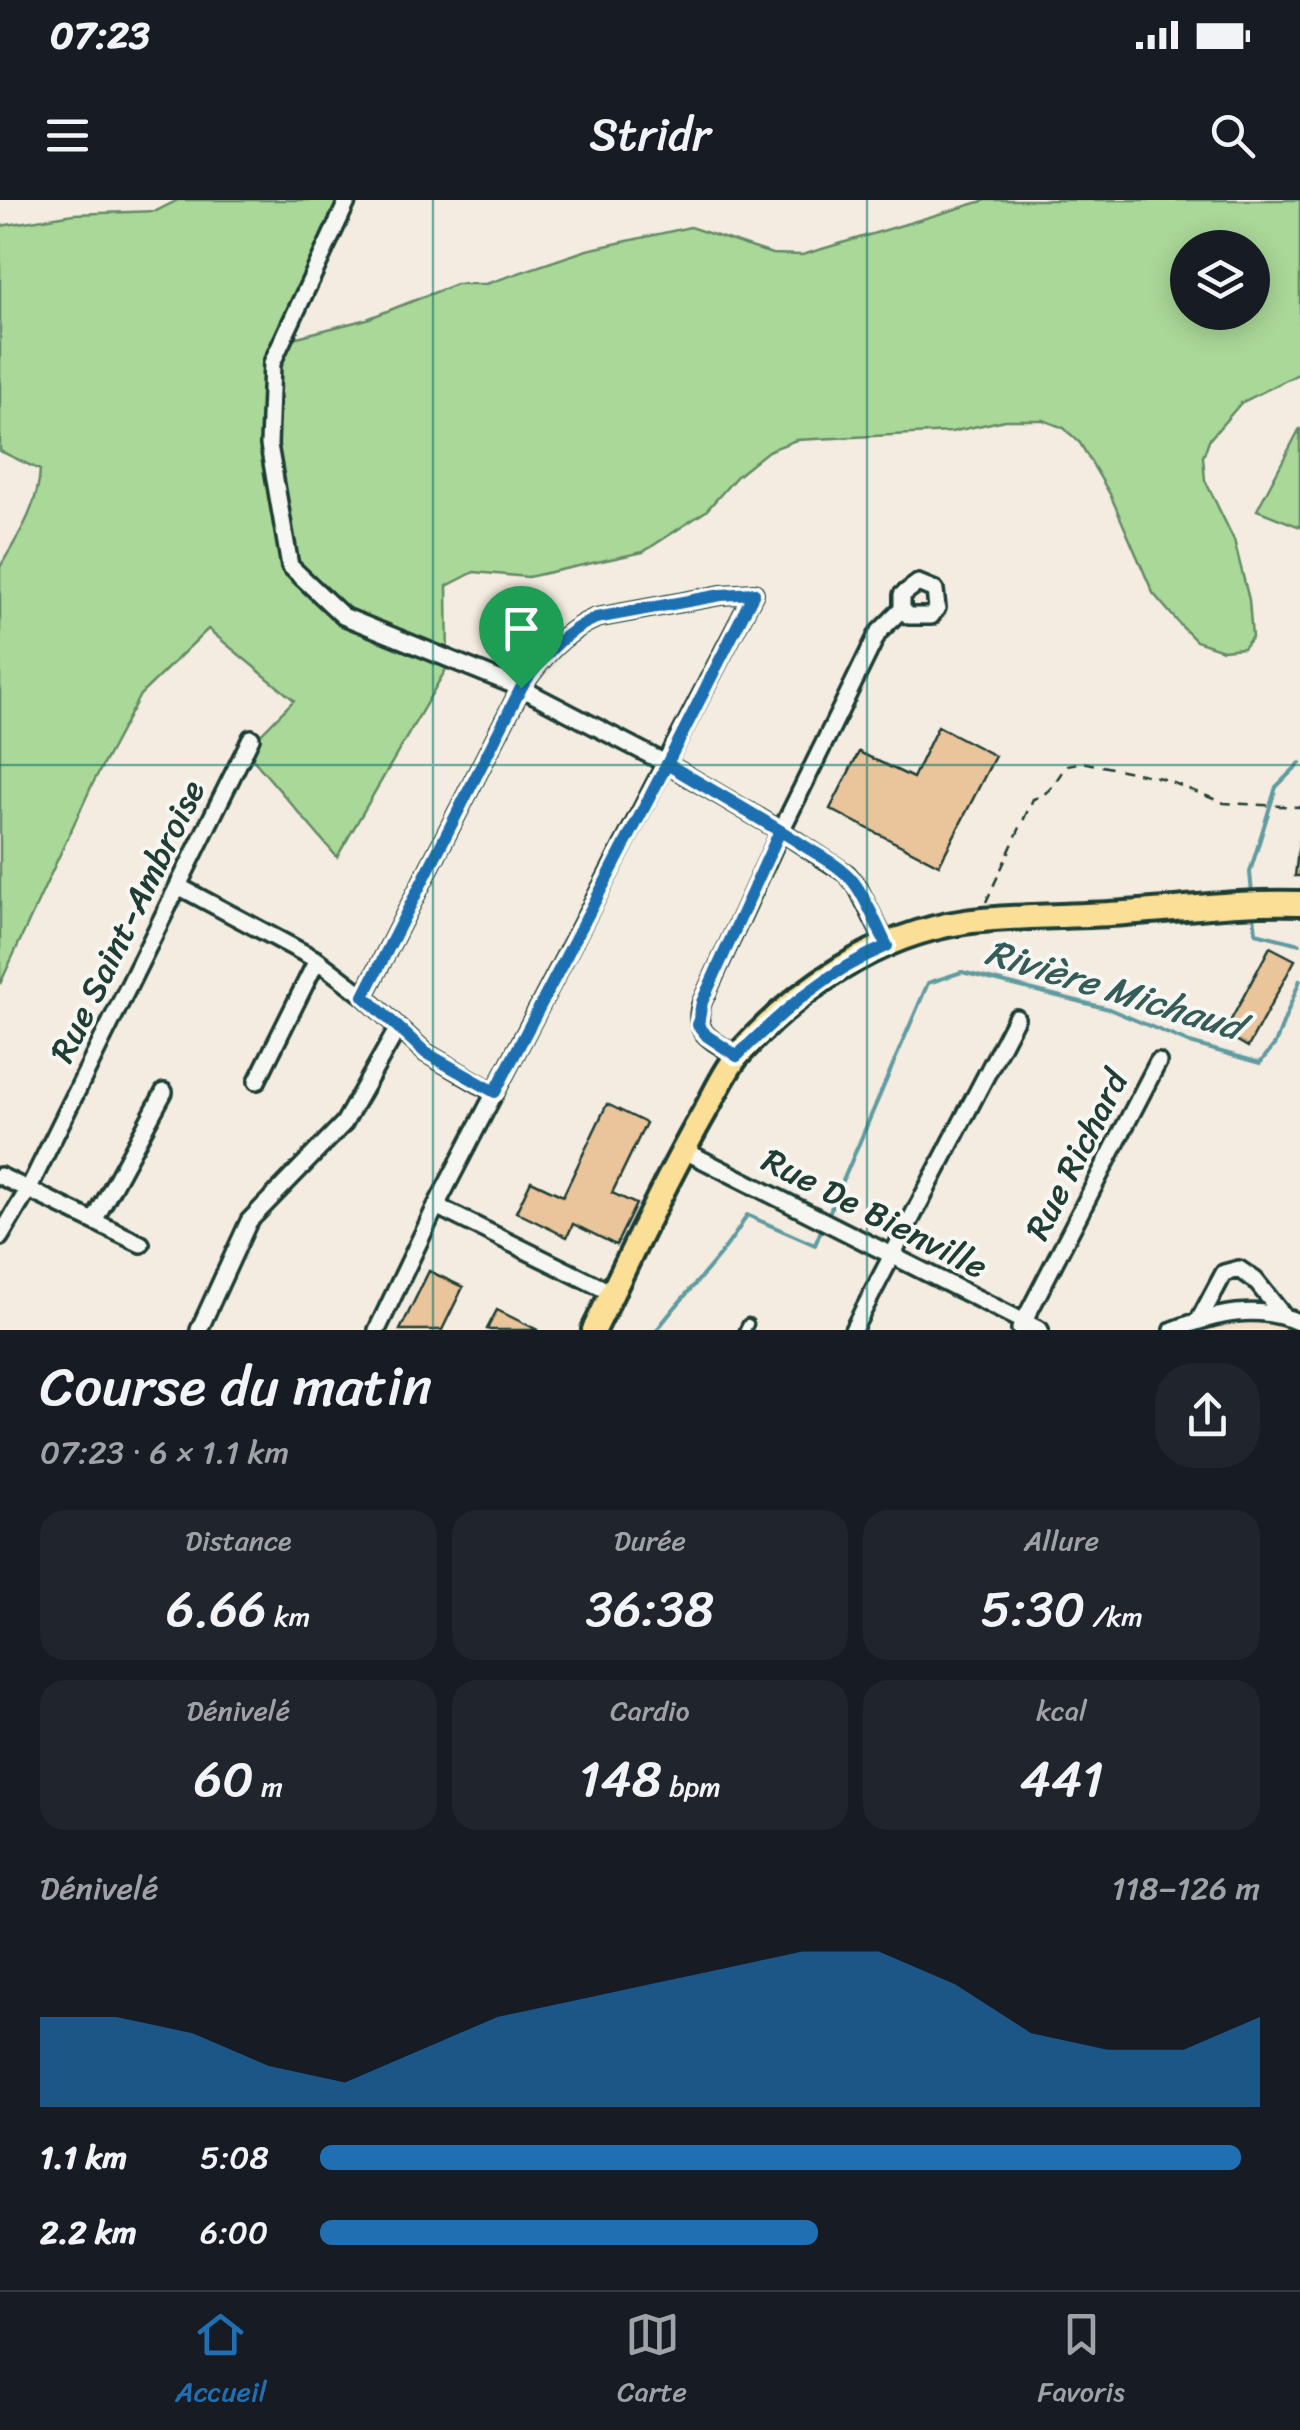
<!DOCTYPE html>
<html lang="fr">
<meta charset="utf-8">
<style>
:root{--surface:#171b24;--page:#20242c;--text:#f1f3f6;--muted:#9ea1a6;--line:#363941;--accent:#1f6fb2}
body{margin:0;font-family:Sriracha,sans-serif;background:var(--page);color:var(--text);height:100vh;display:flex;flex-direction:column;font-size:38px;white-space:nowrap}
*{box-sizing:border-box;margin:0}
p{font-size:32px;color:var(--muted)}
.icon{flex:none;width:55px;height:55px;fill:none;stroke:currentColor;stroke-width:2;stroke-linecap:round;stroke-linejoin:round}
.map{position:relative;height:1130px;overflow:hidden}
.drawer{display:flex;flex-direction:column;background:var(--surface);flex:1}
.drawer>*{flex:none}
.fabs{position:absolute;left:1170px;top:30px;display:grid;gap:20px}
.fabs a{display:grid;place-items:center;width:100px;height:100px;border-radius:50%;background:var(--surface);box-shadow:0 5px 25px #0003;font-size:50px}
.pin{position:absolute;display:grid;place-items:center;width:85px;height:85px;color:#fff;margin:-102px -42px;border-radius:50% 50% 50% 0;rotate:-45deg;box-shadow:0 0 10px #0007}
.pin .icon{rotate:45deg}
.round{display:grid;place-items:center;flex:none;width:105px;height:105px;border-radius:40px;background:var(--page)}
.overview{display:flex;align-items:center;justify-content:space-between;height:170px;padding:0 40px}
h1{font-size:55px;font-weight:600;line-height:75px}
.metrics{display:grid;grid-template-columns:repeat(3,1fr);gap:15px;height:170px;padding:10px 40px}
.metrics div{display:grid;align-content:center;border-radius:25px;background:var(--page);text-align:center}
.metrics b{font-size:50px;font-weight:600}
.metrics small{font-size:28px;font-weight:400}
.metrics p{font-size:28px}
.chart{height:280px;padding:20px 40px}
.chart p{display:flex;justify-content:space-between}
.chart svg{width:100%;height:180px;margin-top:10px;fill:var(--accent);opacity:.7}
ul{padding:0 40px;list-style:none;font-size:32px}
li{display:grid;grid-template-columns:160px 120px 1fr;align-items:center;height:75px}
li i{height:25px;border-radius:12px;background:var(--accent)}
.status{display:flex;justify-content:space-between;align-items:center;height:70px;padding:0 50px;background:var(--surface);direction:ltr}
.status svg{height:28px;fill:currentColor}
header{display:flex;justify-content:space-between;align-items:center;height:130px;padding:0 40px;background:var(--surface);font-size:45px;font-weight:600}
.menu{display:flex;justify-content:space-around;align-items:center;height:140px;border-top:2px solid var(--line);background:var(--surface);font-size:28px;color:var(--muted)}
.menu a{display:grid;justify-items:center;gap:5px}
.menu .active{color:var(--accent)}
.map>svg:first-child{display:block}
.built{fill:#f1e0cb}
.green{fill:#aad898;stroke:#648a66;stroke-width:2.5;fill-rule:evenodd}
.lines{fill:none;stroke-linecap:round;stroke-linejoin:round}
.stream{stroke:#609ba1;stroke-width:4}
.building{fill:#eac49a;stroke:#1f3d34;stroke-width:2.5}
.service-casing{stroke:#1f3d34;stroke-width:15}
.minor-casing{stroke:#1f3d34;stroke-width:22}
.primary-casing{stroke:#1f3d34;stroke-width:30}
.path{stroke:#1f3d34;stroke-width:2.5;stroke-dasharray:10 8;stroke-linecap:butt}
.service{stroke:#f6f6f2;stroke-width:8}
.minor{stroke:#f6f6f2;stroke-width:15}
.primary{stroke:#fbdf96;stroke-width:22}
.route-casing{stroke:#fff;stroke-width:20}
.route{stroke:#1f6fb2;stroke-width:12}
.grid{fill:none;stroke:#0f766e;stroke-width:2.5;stroke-opacity:0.55}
.labels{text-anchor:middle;stroke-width:8;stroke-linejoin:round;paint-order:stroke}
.street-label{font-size:35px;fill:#1f3d34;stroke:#f6f6f2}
.water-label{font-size:38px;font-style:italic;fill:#355c58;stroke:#f6f6f2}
</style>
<div class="status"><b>07:23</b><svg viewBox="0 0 49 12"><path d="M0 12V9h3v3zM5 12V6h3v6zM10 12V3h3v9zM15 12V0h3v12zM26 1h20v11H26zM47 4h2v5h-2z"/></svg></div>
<header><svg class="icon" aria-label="menu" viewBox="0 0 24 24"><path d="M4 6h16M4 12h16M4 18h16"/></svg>Stridr<svg class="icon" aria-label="search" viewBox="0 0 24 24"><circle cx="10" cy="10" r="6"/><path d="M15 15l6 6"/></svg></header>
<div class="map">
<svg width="1300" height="1130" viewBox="0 0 1300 1130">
<rect width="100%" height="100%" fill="#f4ece0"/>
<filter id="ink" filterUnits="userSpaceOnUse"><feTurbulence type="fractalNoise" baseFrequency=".01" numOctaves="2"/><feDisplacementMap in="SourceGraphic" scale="20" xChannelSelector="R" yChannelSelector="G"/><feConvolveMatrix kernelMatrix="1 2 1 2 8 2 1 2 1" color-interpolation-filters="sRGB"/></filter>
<g filter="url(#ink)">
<!-- built -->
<path class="built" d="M 1266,1123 L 1300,1130 L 1204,1130 L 1231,1125 Z"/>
<!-- green -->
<path class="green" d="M 178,0 L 330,0 L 346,7 L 293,132 L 297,137 L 367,119 L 456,84 L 486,84 L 587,50 L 690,27 L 772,54 L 802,55 L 986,0 L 1300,0 L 1300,173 L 1241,203 L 1209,240 L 1203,257 L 1205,280 L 1234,340 L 1249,400 L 1252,437 L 1243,448 L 1223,450 L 1196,441 L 1183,428 L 1153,393 L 1110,294 L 1080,243 L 1064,228 L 1043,220 L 1005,220 L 951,232 L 796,240 L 768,251 L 737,276 L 706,311 L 643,352 L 528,377 L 474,372 L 447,386 L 448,466 L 337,657 L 245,550 L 294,500 L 208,429 L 140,495 L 92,585 L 0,784 L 0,367 C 18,336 38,307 40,270 L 0,251 L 0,26 L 74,14 L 156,11 ZM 1188,48 L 1252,48 L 1252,112 L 1188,112 Z
M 1300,228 L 1300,327 L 1257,310 Z"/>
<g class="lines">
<!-- stream -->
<path class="stream" d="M 1252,694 L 1250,672 L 1276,587 L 1300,563
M 1254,714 L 1256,733 L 1300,744
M 830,1011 L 928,783 L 962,772 L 1109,809 L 1190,843 L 1260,863 L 1275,844 L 1300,780
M 657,1130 C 686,1091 723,1058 747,1015 L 815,1045 L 822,1028"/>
</g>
<!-- building -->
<path class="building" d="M 938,526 L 995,556 L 939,665 L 830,609 L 859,552 L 913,578 Z
M 1300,634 L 1300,676 L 1295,676 Z
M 1270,747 L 1295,760 L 1248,847 L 1224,833 Z
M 607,904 L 646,923 L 612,993 L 636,1004 L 616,1045 L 573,1024 L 567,1037 L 516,1012 L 531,981 L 563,996 Z
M 429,1071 L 463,1087 L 442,1130 L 400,1130 Z
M 497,1110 L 538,1130 L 490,1130 L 487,1129 Z"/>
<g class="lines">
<!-- service casing -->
<g class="service-casing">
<path id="service" d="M 745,1130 L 748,1124"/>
</g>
<!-- minor casing -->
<g class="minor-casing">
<path id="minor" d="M 348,0 L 272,163 L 269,245 L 290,366 L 343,416 L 521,488 L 667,564 L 781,631 L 847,674 L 857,686 L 887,746
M 178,686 L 317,760 L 364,796 L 426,853 L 495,893
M 364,796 L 521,488 C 540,459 563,432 596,418 L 721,395 L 754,393
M 737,856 C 713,840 691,835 702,802 L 781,631 L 878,433 L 902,409 L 902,395 L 918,383 L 935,390 L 937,408 L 931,416 L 909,416 L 902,409
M 257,881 L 317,760
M 683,950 L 1040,1130
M 0,976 L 141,1044
M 436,1006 L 612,1093
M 94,1021 L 164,892
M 0,1037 L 28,990 L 251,538
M 1199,1120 L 1224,1073 L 1239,1069 L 1255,1080 L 1282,1114
M 1020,1129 L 1158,862
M 199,1130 L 249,1021 L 344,923 L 398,828
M 377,1130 L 436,1006 L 754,393
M 853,1130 L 1016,818
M 1173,1130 C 1215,1114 1258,1103 1300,1123"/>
</g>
<!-- primary casing -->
<g class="primary-casing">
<path id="primary" d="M 594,1130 C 630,1057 664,983 704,913 C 715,894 725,870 739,854 C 797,789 878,734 965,722 C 1018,715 1072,717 1125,713 C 1184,709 1241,701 1300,703"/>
</g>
<!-- path -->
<path class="path" d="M 986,702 L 1033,599 C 1053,593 1055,580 1067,565 L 1082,562 L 1161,578 L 1224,603 L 1300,607"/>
<!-- service -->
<use href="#service" class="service"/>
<!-- minor -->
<use href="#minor" class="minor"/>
<!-- primary -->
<use href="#primary" class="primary"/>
</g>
</g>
<g class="lines" filter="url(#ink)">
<!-- route casing -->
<g class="route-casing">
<path id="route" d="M 521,488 L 364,796 L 426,853 L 495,892 L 667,564 C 714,591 761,618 806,647 C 823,658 844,668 855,684 C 868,702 877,726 887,746 C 827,771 783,811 737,856 L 707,836 L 698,825 L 702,802 L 780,631 L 667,564 L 754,393 L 721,395 L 596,418 C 563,432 540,459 521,488"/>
</g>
<!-- route -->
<use href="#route" class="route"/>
</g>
<!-- grid -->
<path class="grid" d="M 433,0 L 433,1130M 867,0 L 867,1130M 0,565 L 1300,565"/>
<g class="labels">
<!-- street labels -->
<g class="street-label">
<text transform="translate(127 721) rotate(-64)" y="12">Rue Saint-Ambroise</text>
<text transform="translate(1076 955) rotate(-63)" y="12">Rue Richard</text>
<text transform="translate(875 1013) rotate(27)" y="12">Rue De Bienville</text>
</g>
<!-- water labels -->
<g class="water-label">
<text transform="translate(1114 789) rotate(17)" y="13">Rivière Michaud</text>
</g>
</g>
</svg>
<div class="fabs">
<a><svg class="icon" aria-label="layers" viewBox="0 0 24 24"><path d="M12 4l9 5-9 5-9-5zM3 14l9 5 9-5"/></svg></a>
</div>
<div class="pin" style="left:521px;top:488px;background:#1e9e55"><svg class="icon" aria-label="arrive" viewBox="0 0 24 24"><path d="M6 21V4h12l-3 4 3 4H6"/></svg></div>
</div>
<section class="drawer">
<div class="overview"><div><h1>Course du matin</h1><p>07:23 · 6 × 1.1 km</p></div><a class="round"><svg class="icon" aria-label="share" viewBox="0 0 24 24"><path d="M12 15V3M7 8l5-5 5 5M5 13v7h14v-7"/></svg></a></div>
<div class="metrics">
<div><p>Distance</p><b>6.66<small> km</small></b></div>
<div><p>Durée</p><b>36:38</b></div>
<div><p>Allure</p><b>5:30<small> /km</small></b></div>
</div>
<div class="metrics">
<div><p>Dénivelé</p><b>60<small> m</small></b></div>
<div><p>Cardio</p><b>148<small> bpm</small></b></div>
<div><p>kcal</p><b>441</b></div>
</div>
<div class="chart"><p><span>Dénivelé</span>118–126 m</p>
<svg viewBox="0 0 160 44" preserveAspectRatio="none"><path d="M0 44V22L10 22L20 26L30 34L40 38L50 30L60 22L70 18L80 14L90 10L100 6L110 6L120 14L130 26L140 30L150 30L160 22V44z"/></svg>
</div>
<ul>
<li><b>1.1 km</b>5:08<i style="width:98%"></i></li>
<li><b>2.2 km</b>6:00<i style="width:53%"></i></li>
</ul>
</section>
<nav class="menu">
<a class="active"><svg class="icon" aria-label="home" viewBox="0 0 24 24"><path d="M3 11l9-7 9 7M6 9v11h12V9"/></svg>Accueil</a>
<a><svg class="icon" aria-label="map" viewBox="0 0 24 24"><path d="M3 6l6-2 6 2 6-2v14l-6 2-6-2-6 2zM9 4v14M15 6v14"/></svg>Carte</a>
<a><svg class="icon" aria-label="saved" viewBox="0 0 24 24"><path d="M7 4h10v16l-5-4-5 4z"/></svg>Favoris</a>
</nav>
